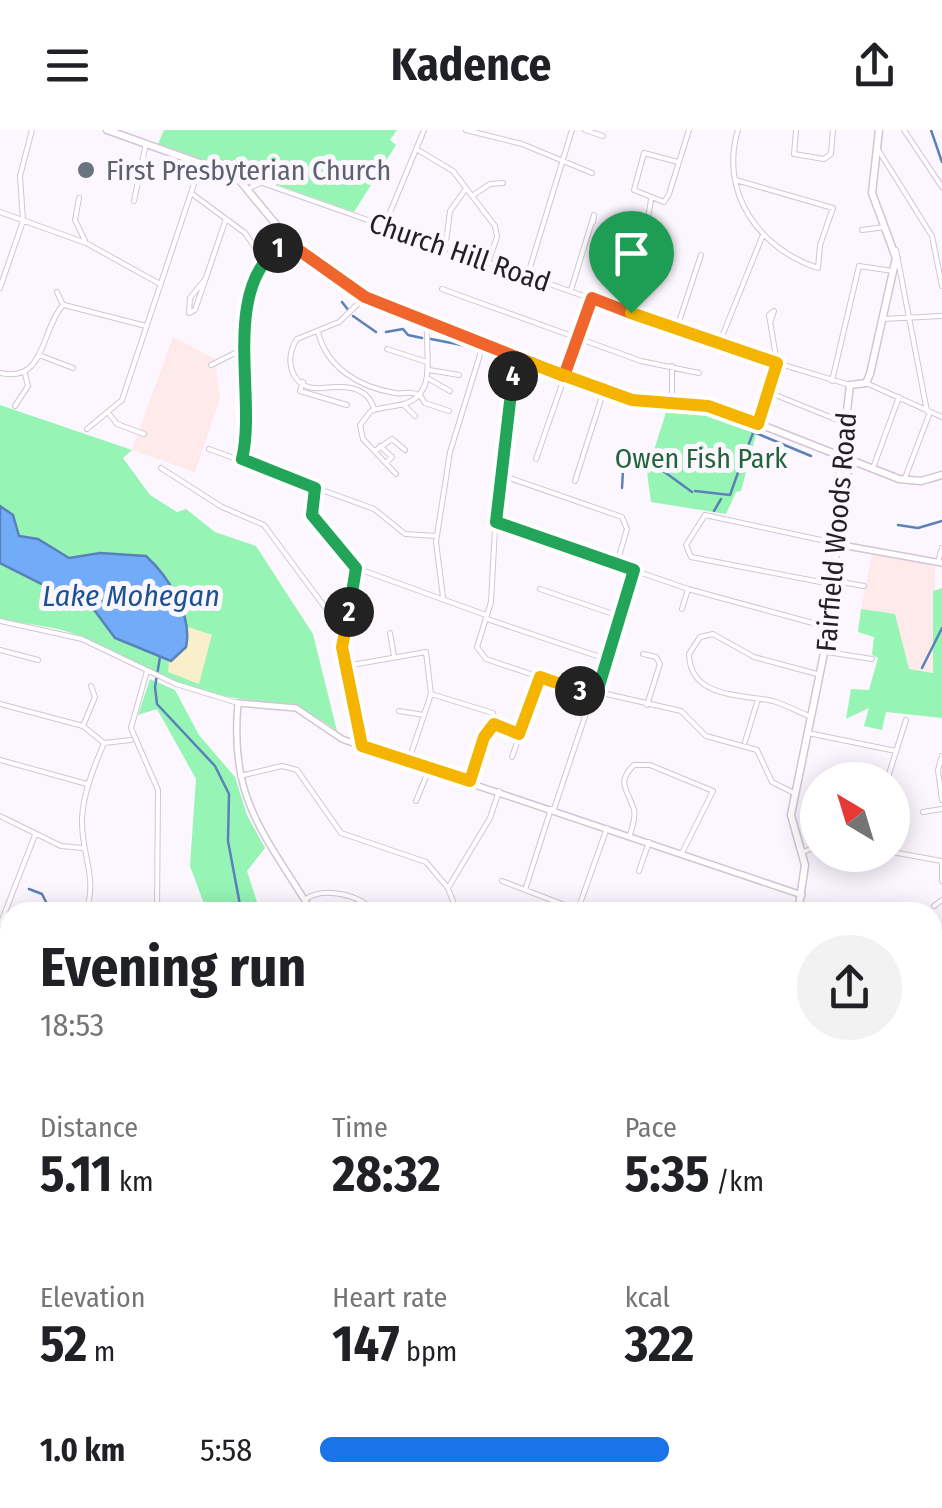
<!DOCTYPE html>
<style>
:root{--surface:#fff;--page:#f2f2f2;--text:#202124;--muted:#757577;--accent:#1a73e8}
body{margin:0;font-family:"Fira Sans Condensed",sans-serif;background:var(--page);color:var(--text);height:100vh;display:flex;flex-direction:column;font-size:38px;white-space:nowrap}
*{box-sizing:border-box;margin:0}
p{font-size:32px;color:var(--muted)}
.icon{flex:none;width:55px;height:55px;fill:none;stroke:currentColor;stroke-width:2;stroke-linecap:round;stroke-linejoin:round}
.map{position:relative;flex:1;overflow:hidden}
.details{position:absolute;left:0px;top:772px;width:942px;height:608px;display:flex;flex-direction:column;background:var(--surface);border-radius:30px 30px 0 0;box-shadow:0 5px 25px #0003}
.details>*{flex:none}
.needle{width:65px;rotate:322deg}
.tools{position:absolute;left:800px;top:632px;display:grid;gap:20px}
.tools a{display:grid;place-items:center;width:110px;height:110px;border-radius:50%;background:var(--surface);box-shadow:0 5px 25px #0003;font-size:50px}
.pin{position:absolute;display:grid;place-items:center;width:85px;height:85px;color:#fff;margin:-102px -42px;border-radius:50% 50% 50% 0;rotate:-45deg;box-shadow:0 0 10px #0007}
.pin .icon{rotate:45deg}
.km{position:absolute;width:50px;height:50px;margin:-25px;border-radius:50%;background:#222;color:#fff;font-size:28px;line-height:50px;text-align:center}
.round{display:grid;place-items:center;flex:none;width:105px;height:105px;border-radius:52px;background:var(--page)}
.headline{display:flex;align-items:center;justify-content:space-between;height:170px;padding:0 40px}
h1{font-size:55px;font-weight:700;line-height:75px}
.stats{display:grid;grid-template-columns:repeat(3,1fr);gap:15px;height:170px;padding:10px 40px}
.stats div{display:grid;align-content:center}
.stats b{font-size:50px;font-weight:700}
.stats small{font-size:28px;font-weight:400}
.stats p{font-size:28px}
ul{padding:0 40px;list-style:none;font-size:32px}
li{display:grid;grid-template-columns:160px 120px 1fr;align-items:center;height:75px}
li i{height:25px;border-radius:12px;background:var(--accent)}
header{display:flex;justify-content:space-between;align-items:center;height:130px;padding:0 40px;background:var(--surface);font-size:45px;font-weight:700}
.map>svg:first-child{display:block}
.education{fill:#fee9eb}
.green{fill:#96f5b5}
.sand{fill:#f9efca}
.water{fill:#72acf9;stroke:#5a81b9;stroke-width:2.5}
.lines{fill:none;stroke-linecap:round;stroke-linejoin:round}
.stream{stroke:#5a81b9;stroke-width:2.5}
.minor-casing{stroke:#d1c5d6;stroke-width:6}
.tertiary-casing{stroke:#d1c5d6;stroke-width:8}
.secondary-casing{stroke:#d1c5d6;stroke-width:9}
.primary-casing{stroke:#d1c5d6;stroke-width:10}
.minor{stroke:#fff;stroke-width:4}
.tertiary{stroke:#fff;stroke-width:5}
.secondary{stroke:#fff;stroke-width:6}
.primary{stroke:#fff;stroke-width:8}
.split-1-casing{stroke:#fff;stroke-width:20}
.split-2-casing{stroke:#fff;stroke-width:20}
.split-3-casing{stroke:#fff;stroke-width:20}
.split-4-casing{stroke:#fff;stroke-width:20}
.split-5-casing{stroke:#fff;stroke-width:20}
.split-1{stroke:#f0652b;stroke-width:12}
.split-2{stroke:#22a559;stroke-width:12}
.split-3{stroke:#f5b400;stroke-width:12}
.split-4{stroke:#22a559;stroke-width:12}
.split-5{stroke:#f5b400;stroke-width:12}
.worship-dot{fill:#6b7280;stroke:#fcf7fe;stroke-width:4}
.labels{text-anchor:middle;stroke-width:10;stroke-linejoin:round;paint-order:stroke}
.worship-label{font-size:28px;fill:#5b616d;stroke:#fcf7fe;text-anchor:start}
.street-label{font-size:28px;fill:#221e25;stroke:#fcf7fe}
.park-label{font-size:28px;fill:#22653d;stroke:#fcf7fe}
.water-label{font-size:30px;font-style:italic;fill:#195296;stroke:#fcf7fe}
</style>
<header><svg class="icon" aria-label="menu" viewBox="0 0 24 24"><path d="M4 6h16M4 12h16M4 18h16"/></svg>Kadence<svg class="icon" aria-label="share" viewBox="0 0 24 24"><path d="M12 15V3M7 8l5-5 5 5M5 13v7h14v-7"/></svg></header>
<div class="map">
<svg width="942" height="1378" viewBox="0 0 942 1378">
<rect width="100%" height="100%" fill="#fcf7fe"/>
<!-- education -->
<path class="education" d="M 173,207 L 215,229 L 220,268 L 195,342 L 132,320 Z
M 872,424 L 935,436 L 934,543 L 909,539 L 895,485 L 861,479 Z"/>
<!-- green -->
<path class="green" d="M 164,0 L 397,0 L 390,10 L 396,15 L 354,82 L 257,48 L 247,49 L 238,42 L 158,14 Z
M 0,275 L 132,320 L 123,328 L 150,365 L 177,382 L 186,379 L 215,402 L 256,416 L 313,504 L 337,601 C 291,565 254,577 201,560 C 159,547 123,524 82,507 C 57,496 27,494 0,490 Z
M 668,276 L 711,278 L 758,297 L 741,361 L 736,362 L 726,384 L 651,372 L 647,342 Z
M 942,458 L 942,588 L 886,582 L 882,600 L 864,596 L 869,578 L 846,589 L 851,559 L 869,560 L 878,528 L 872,525 L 874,507 L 858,502 L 861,479 L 895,484 L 909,539 L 933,543 L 933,461 Z
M 150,549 L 175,560 L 199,605 L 235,647 L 247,685 L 265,718 L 247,741 L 259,778 L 268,782 L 207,782 L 190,736 L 196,649 L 157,579 L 138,585 Z"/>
<!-- sand -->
<path class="sand" d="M 188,497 L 212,505 L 199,554 L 168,542 L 169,530 L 188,508 Z"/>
<!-- water -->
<path class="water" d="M 0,376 L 13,385 L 19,406 L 38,409 L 69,428 L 100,423 L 146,426 C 168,446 193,485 186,517 L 171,531 L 115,508 L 95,481 L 0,433 Z"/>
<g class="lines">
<!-- stream -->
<path class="stream" d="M 931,0 L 942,32
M 342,172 L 349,181
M 353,186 L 376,202
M 386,202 L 403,199 L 408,205 L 422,208
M 431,209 L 477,218
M 744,298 L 811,326
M 748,316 L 753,303
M 846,340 L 852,343
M 622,358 L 624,323 L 648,330 L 692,362
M 695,361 L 730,365 L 740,337
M 714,381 L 721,369
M 898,395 L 918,398 L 942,391
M 160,527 L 155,557 L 157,574 L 215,636 L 229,664 L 228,711 L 240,775
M 922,538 L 942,498
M 29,759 L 42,764 L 51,782
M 0,939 L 3,922 L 10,917"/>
<!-- minor casing -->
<g class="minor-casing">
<path id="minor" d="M 466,0 L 522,14 L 592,43
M 585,0 L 603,6
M 796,0 L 794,24 L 824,29 L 831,24 L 833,0
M 904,0 L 942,57
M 877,18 L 932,106 L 942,156
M 418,20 L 453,41 L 495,96 L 497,107 L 488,133
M 678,32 L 644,23 L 634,60 L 664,72 L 669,64 L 689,0
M 736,50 L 833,78 L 820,115 L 818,138 C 759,119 719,62 738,0
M 245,53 L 254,50 L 757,227 L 850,255
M 250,58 L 260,53
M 191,63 L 245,103 L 263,129
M 472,66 L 490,54 L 503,53
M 79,68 L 75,90 L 86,113
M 134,71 L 146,13
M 0,82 L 86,113 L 160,154
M 384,97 L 424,0
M 862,100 L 885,97
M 277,119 L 280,102
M 445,120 L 450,81 L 465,60
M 896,120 L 927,281
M 528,144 L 572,0
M 206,148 L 190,168 L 189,183 L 195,180 L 226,89
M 0,158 L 23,91 L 20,46 L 32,0
M 442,159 L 641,231 L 699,243
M 571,160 L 594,85 L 593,92
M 57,162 L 63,175
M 365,167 L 339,192 L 297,209 C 283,229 291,261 322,258 C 341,256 367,254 374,279
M 64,175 L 146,196
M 631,180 C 629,133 646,114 651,69
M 882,189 L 942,186
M 677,198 L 701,125
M 318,202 C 327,238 359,257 395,263 C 405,265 409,260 418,265
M 721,209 L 762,107
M 387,219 L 427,232
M 39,225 L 73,238
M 516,228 L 498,344 L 491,472 L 477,517 L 486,529 L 596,566
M 211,235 L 241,220
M 672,236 L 672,272
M 429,240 L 459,245
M 0,243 C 46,253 40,201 63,175
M 429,249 L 450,261
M 832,251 L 859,136 L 893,141
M 303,252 L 300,261 L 347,275
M 866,253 L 942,287
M 768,262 L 845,293
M 419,264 L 425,273 L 449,281
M 403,274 L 415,286
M 15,276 L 28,256 L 25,244
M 110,285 L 117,294 L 144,304
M 758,294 L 777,233 L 769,185 L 774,181 L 771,190
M 87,299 L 122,270 L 201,33
M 380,316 L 392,327 L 386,333
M 209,319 L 374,379 L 405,404 L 437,406
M 375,321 L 392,309 L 405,320
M 242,329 C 252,290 239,258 241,220 C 242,203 254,141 264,129 C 271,121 281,117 291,116
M 536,329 L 592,168
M 161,338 L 222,377 L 264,395 L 344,503 L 362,616
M 873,338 L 899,267
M 396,344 L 363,309 L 360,295 L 371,281 C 381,277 393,277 404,274 C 440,263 423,220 428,193
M 498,344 L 622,387 L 627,399 L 617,433
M 905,348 L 930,282
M 575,351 L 604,260
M 315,359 L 312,385 L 356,438 L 486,485
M 497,393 L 688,459 L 831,498
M 835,413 L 705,385 L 686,415 L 691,427 L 836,455
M 938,432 L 942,418
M 836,451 L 864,456
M 540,459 L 619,486
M 443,467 L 436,412 L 450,322 L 483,215
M 682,479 L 688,459
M 487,489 L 606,529
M 0,491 L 82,509 L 176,554 L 238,573
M 344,503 L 356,439
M 390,503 L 394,526
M 0,520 L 38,530
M 827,522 L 872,529
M 643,524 L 656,527 L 660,534 L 647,575
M 346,536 L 426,522 L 431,564 L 409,630
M 147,541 L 131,598 L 158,660 L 157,782
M 598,562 L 681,581 L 706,606 L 757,620 L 772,652 L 794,663
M 431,564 L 493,583 C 494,598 475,633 470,651
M 0,574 L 83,596 L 104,613 L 131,610
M 399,581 L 424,585
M 811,587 C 799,582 786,575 773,571 C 742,564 690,569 689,524 L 700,507 L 713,504 L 754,527 L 817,544
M 494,594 L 517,604
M 83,596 L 95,567 L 91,556
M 808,603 L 896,621
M 745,612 L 758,569
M 942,626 L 938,640 L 942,670
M 512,627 L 540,547
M 0,630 L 87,654
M 240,646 L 282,636 L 297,640 L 341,703 L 426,732 L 448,758
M 888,647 L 906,590
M 416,671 L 430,637
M 554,679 L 634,440
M 923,682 L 942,679
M 0,686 L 61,716 L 83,718
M 630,705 C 632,697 636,688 634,680 C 629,661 615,653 634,635 L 650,635 L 713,661 L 682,723
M 803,722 L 818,716
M 892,722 L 942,731
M 942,731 L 942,751
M 639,741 L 649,712
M 502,751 L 583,782
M 525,760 L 551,679
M 306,769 C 324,756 361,765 374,782
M 89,774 L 119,782
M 934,776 L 942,770
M 86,782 C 98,746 81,725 82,689 C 83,663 94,637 104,613
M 457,782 L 448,758 L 490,688 L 499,661
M 577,782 L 607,698
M 869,782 L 872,778
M 0,795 L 35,705
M 0,808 L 10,815
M 0,839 L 10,836
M 932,861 L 942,873
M 0,893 L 10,890
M 932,971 L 942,967
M 942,1107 L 942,1112
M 0,1130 L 10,1134
M 932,1169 L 942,1159
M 932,1215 L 942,1215
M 0,1295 L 10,1297
M 932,1365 L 942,1363
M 128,1370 L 128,1378
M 469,1370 L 474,1378
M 686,1370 L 688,1378
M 318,1378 L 319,1370
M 440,1378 L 441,1370"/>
</g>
<!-- tertiary casing -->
<g class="tertiary-casing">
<path id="tertiary" d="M 836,414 L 942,433
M 312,782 C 265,704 229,671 238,573 L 296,578 L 342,609 L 380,623 L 802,765"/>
</g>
<!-- secondary casing -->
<g class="secondary-casing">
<path id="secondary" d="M 107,0 L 236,46 L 293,115 L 351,159 L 393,179 L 632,270 L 721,279 L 899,349 L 921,351 L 942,345
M 798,782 L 805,735 L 791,685 L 835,469 L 836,376 L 850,255 L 866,253 L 870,244 L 896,128 L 872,63 L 879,0
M 613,1370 L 614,1378
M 620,1370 L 621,1378
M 911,1370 L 912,1378"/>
</g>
<!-- primary casing -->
<g class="primary-casing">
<path id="primary" d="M 0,1001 L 10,1005
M 932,1288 L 942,1286"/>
</g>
<!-- minor -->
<use href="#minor" class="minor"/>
<!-- tertiary -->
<use href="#tertiary" class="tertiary"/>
<!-- secondary -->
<use href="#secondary" class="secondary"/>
<!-- primary -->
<use href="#primary" class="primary"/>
</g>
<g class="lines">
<!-- split-1 casing -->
<g class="split-1-casing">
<path id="split-1" d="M 278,118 L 293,116 L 365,167 L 564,246 L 592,168 L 631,183"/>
</g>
<!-- split-2 casing -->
<g class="split-2-casing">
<path id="split-2" d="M 278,118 C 221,163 257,268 242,329 L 315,358 L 312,385 L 356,438 L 349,482"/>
</g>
<!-- split-3 casing -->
<g class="split-3-casing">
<path id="split-3" d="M 349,482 L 342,517 L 362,616 L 470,651 L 484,607 L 494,594 L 519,604 L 540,547 L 580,561"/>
</g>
<!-- split-4 casing -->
<g class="split-4-casing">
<path id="split-4" d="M 513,246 L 496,392 L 634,440 L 596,566 L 580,561"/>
</g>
<!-- split-5 casing -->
<g class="split-5-casing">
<path id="split-5" d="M 513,246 L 516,228 L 632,270 L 708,276 L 758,294 L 777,233 L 631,183"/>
</g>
<!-- split-1 -->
<use href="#split-1" class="split-1"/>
<!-- split-2 -->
<use href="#split-2" class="split-2"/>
<!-- split-3 -->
<use href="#split-3" class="split-3"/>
<!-- split-4 -->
<use href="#split-4" class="split-4"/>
<!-- split-5 -->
<use href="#split-5" class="split-5"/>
</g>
<!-- markers -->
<circle class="worship-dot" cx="86" cy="40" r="10"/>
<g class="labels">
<!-- worship labels -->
<g class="worship-label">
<text x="106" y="50">First Presbyterian Church</text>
</g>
<!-- street labels -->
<g class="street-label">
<text transform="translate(460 122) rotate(19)" y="10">Church Hill Road</text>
<text transform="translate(836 402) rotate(-85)" y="10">Fairfield Woods Road</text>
</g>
<!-- park labels -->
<g class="park-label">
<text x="701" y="338">Owen Fish Park</text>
</g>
<!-- water labels -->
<g class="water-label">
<text x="131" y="476">Lake Mohegan</text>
</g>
</g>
</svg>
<div class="tools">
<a><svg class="needle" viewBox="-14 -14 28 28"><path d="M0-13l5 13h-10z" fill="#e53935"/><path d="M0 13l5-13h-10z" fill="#757577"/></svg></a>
</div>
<div class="pin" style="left:631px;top:183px;background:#1e9e55"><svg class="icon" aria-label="arrive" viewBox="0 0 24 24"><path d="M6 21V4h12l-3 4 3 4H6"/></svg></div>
<b class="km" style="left:278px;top:118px">1</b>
<b class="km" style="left:349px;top:482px">2</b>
<b class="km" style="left:580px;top:561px">3</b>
<b class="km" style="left:513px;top:246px">4</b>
<section class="details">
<div class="headline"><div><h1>Evening run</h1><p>18:53</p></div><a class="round"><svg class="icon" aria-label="share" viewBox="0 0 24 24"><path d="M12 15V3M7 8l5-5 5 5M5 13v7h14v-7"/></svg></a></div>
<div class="stats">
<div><p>Distance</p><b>5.11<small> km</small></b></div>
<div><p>Time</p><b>28:32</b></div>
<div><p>Pace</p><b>5:35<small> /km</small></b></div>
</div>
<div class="stats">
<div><p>Elevation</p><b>52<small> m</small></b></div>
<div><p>Heart rate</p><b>147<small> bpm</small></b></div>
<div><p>kcal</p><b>322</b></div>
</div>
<ul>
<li><b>1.0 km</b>5:58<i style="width:60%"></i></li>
</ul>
</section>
</div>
